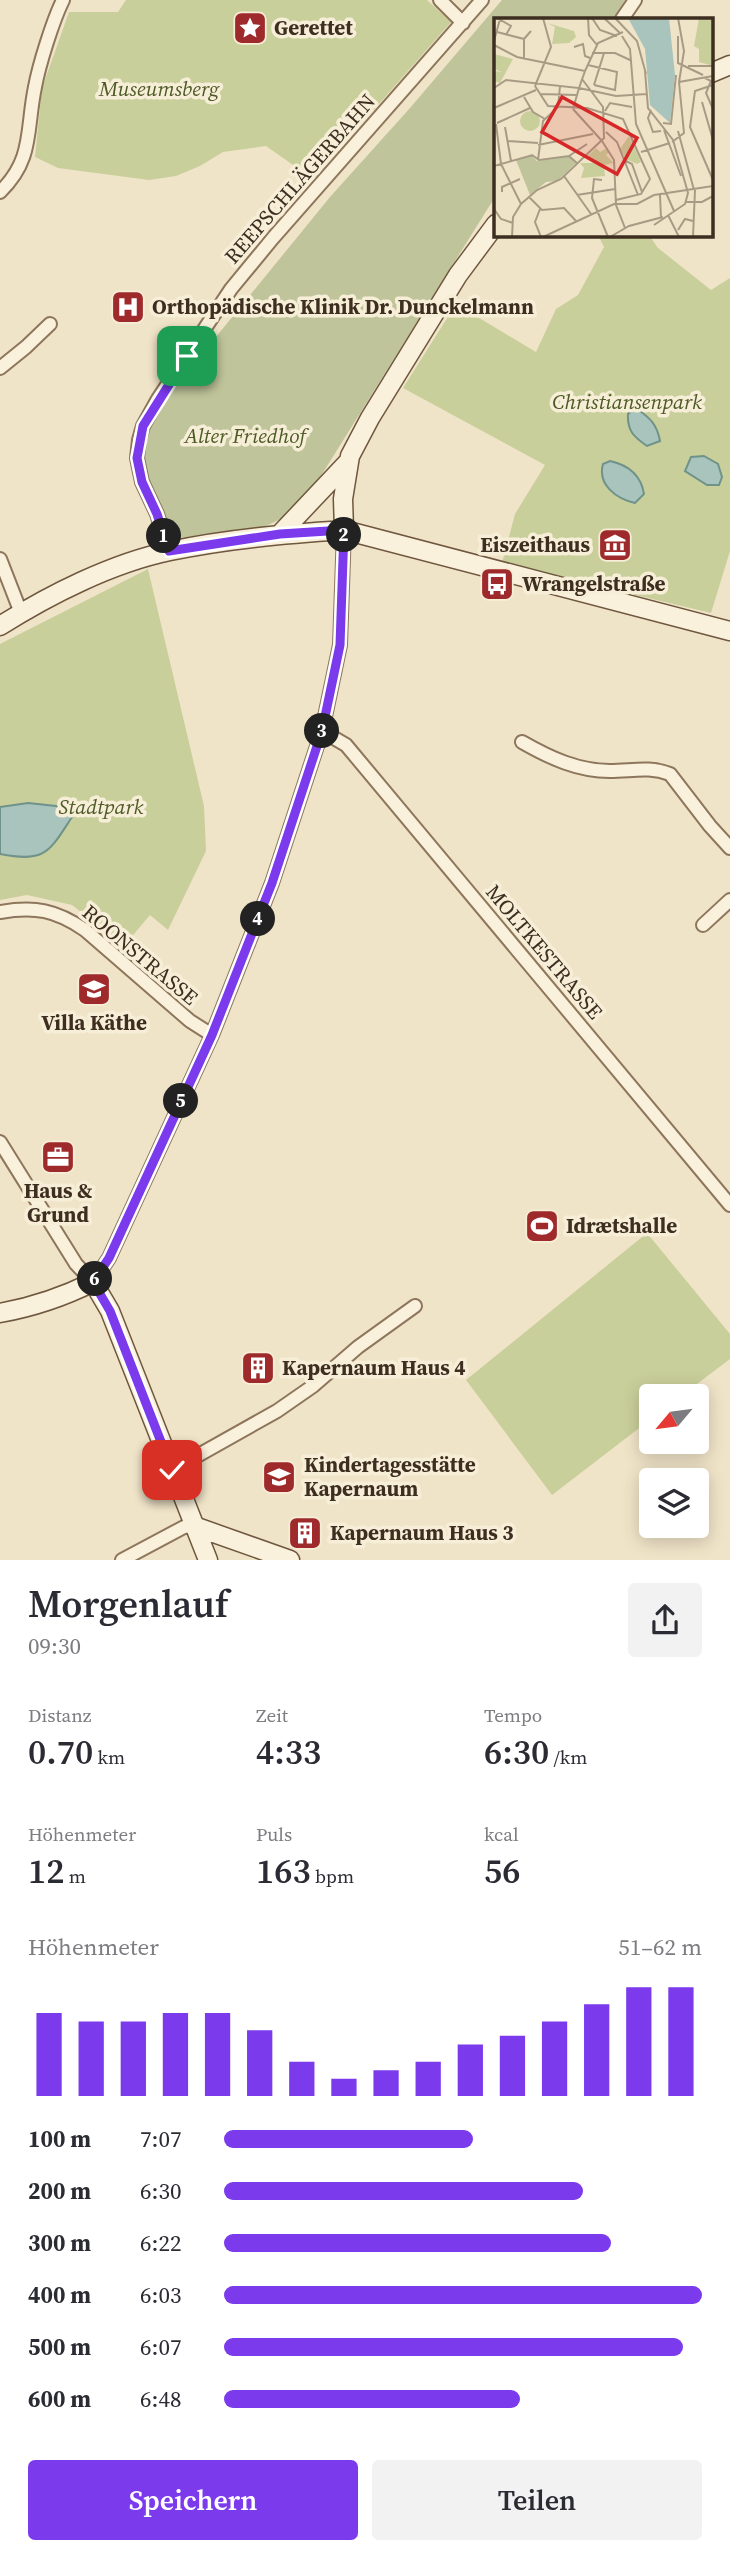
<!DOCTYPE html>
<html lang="de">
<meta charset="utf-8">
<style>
:root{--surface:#fff;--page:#f2f2f3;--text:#2b2b33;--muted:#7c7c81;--accent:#7c3aed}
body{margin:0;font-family:"Source Serif 4",serif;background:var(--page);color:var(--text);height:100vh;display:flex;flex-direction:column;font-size:26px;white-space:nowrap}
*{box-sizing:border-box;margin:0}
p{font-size:23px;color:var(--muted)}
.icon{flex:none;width:38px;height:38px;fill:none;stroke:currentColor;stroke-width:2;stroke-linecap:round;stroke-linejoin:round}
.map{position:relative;height:1560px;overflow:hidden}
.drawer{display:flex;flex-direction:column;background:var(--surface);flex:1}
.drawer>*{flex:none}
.needle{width:46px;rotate:241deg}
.controls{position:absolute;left:639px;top:1384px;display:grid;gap:14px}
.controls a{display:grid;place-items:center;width:70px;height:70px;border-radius:7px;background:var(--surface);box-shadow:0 4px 18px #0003;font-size:35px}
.pin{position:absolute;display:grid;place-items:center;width:60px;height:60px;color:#fff;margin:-30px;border-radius:14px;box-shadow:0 4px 10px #0006}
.km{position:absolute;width:35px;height:35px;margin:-18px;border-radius:50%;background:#222;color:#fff;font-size:19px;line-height:35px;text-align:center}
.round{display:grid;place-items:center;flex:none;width:74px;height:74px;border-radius:7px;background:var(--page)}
.overview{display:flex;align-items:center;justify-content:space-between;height:119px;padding:0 28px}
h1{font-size:38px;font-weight:600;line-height:52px}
.stats{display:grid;grid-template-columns:repeat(3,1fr);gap:10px;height:119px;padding:7px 28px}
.stats div{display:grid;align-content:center}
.stats b{font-size:35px;font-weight:600}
.stats small{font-size:19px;font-weight:400}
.stats p{font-size:19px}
.chart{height:196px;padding:14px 28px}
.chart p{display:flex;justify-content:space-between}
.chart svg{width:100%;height:126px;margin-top:7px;stroke:var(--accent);stroke-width:6}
.action{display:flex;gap:14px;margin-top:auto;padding:14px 28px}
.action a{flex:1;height:80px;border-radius:7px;background:var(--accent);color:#fff;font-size:28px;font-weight:600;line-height:80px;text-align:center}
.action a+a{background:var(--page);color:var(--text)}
ul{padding:0 28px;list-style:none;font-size:23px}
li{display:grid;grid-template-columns:112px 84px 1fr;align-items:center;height:52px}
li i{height:18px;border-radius:9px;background:var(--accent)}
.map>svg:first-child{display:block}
.green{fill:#c9cf9b}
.cemetery{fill:#bfc49a}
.water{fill:#a9c4bc;stroke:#6f938a;stroke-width:2}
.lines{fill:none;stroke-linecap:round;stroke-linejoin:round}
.street-casing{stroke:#8d765c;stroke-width:16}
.secondary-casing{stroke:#6f573f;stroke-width:21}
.street{stroke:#faf1dc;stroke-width:12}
.secondary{stroke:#faf1dc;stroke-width:18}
.route-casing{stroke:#fff;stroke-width:14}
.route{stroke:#7c3aed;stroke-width:9}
.labels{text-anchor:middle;stroke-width:7;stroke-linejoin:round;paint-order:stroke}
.poi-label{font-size:21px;font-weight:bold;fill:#3d2e20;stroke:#f7eed8;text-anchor:start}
.park-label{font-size:21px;font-style:italic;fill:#4d5a26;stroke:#f7eed8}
.street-label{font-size:21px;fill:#3d2e20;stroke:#f7eed8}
.inset-road{fill:none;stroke:#a89b85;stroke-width:2}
.view{fill:#d62828;fill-opacity:0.15;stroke:#d62828;stroke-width:3.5}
.inset-edge{fill:none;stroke:#3d2e20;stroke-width:3.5}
</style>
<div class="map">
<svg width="730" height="1560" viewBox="0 0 730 1560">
<rect width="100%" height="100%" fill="#f0e4c8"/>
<!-- green -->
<path class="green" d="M 126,0 L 427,0 L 451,22 L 313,179 L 266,146 L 223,152 L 200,166 L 176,176 L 149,180 L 58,168 L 35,157 L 42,88 L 69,12 L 118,12 Z
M 598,235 L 649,235 L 658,248 L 711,290 L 730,278 L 730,551 L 711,613 L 502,563 L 515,514 L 545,465 L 403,388 L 456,304 L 536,352 L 556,309 L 578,295 L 604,247 Z
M 148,569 L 204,806 L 206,851 L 168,930 L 150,915 L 124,946 L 72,905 L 27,895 L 0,900 L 0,644 Z
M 647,1233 L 730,1334 L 730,1359 L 681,1396 L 651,1396 L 651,1419 L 552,1495 L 466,1380 Z"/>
<!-- cemetery -->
<path class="cemetery" d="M 502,0 L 625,0 L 613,19 L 496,19 L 495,197 L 314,487 L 291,514 L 264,527 L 178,538 C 166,517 139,482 141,458 C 143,438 154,419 163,402 L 330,197 L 410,108 Z"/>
<!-- water -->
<path class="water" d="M 636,408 C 650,418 657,424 660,441 L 647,446 C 634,437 627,431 628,414 Z
M 704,456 L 718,464 L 722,477 L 719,485 L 707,485 L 685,471 L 691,457 Z
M 610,461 C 628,465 641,475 644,494 L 635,503 C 617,499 597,485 603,464 Z
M 28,803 L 56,806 L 72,817 C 49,852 46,863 0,854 L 0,807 Z"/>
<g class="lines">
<!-- street casing -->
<g class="street-casing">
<path id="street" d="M 440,0 L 463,23
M 622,19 L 635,0
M 0,192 C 34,159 26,130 35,87 C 39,65 53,20 63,0
M 0,368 L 26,347 L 50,324
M 169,551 L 157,514 L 142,482 L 137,458 L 139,440 L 143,426 L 158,399 L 231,289 L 273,238 L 482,0
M 0,559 L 21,613
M 322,731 L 346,745 L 730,1205
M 522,742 C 550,758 578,771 610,771 C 632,771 649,766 670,774 L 710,826 L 730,848
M 0,912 C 35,906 56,910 85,930 L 190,1021 L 212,1035
M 703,925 L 730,900
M 0,1142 L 76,1264 L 93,1282 L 109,1258 L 212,1035 L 272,883 L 322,731 L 340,645 L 344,530
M 172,1470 L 277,1411 L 313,1386 L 358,1347 L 415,1306
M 122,1560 L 184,1527 L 194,1526"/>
</g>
<!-- secondary casing -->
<g class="secondary-casing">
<path id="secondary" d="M 711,73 L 730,65
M 344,530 L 343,499 L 350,456 L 370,418 L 458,275 L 496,224
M 280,534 L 348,462
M 0,626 C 49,595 112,563 170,551 C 227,539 286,534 344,530 L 730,631
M 0,1313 C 33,1307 63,1297 93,1282 L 110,1311 L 208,1560
M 194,1526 L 290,1560"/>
</g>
<!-- street -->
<use href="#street" class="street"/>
<!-- secondary -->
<use href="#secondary" class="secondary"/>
</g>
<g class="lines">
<!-- route casing -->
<g class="route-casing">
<path id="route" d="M 172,1470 L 110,1311 L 93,1282 L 109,1258 L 212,1035 L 272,883 L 322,731 L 340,645 L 344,530 L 280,534 L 169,551 L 157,514 L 142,482 L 137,458 L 143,426 L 187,356"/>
</g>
<!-- route -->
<use href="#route" class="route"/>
</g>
<!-- icons -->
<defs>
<g id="sight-square" transform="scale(1.75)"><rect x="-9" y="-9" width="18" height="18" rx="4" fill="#9e2a2b" stroke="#f7eed8"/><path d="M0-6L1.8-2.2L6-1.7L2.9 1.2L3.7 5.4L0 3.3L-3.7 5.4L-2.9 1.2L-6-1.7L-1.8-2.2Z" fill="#fff"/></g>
<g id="hospital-square" transform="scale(1.75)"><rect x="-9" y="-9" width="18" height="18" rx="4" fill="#9e2a2b" stroke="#f7eed8"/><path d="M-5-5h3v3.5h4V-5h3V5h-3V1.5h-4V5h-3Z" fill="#fff"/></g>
<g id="museum-square" transform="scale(1.75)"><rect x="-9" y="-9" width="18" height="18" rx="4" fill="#9e2a2b" stroke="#f7eed8"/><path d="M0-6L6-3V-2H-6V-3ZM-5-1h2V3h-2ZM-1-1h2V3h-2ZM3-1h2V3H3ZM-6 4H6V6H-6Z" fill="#fff"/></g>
<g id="bus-square" transform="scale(1.75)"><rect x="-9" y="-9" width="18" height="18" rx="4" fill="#9e2a2b" stroke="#f7eed8"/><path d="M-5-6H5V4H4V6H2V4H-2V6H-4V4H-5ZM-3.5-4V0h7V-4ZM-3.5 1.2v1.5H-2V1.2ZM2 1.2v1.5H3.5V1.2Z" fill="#fff"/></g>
<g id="school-square" transform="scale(1.75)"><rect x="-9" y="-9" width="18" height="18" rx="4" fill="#9e2a2b" stroke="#f7eed8"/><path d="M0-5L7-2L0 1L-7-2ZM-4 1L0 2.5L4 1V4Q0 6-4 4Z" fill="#fff"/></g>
<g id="office-square" transform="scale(1.75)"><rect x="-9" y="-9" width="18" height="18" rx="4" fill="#9e2a2b" stroke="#f7eed8"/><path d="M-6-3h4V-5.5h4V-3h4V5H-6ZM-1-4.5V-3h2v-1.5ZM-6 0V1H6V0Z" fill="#fff"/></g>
<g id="stadium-square" transform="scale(1.75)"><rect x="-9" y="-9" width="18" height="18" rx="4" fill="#9e2a2b" stroke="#f7eed8"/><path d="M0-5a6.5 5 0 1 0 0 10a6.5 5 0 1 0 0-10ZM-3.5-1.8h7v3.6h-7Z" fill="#fff"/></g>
<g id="building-square" transform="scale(1.75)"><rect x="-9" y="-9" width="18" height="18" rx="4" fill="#9e2a2b" stroke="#f7eed8"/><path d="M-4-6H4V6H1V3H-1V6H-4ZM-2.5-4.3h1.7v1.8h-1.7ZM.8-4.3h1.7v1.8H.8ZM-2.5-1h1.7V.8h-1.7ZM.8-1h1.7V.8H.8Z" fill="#fff"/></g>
</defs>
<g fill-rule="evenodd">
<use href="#sight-square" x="250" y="28"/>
<use href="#hospital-square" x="128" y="307"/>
<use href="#museum-square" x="615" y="545"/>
<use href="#bus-square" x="497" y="584"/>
<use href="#school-square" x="94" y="989"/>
<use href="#office-square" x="58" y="1157"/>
<use href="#stadium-square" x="542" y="1226"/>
<use href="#building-square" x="258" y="1368"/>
<use href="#school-square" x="279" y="1477"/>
<use href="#building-square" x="305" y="1533"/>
</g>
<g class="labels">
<!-- poi labels -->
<g class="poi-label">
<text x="274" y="35">Gerettet</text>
<text x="152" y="314">Orthopädische Klinik Dr. Dunckelmann</text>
<text x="590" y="552" text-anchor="end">Eiszeithaus</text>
<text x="522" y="591">Wrangelstraße</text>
<text x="94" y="1030" text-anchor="middle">Villa Käthe</text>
<text x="58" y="1198" text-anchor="middle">Haus &amp;<tspan x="58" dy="24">Grund</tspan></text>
<text x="566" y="1233">Idrætshalle</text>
<text x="282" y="1375">Kapernaum Haus 4</text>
<text x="304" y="1472">Kindertagesstätte<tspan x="304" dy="24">Kapernaum</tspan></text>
<text x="330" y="1540">Kapernaum Haus 3</text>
</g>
<!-- park labels -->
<g class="park-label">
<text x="159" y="96">Museumsberg</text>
<text x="627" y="409">Christiansenpark</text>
<text x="245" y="443">Alter Friedhof</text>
<text x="101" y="814">Stadtpark</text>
</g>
<!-- street labels -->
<g class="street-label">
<text transform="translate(300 179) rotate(-49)" y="7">REEPSCHLÄGERBAHN</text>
<text transform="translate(544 952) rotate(50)" y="7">MOLTKESTRASSE</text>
<text transform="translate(140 955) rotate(40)" y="7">ROONSTRASSE</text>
</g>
</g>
<!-- overview -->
<g transform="translate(494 18)">
<rect width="219" height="219" fill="#f0e4c8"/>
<path d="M 205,0 L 219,0 L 219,48 L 205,44 L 205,31 L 200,28 ZM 53,5 L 80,13 L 82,19 L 75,25 L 58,26 L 61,9 ZM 0,36 L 19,41 L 6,65 L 0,63 L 0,53 L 8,54 L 0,51 ZM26 103a10 10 0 1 1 20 0a10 10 0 1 1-20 0ZM 135,118 L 147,144 L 143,146 L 132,141 L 126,131 ZM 102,130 L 106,134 L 113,130 L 116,134 L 112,137 L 120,145 L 110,147 L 111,158 L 87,160 L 90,150 L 86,145 L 99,145 L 94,138 Z" fill="#c9cf9b"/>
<path d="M 38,138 L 43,143 L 75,138 L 82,145 L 63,163 L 52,164 L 36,177 L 22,142 Z" fill="#bfc49a"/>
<path d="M 134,0 L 175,0 L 181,57 L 176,105 L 156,87 L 151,31 Z" fill="#a9c4bc"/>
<path class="inset-road" d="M 3,0 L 17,8 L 12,17M 94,0 L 95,17 L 103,27M 98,0 L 106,12 L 123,18M 110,0 L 127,16M 121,0 L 143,23 L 152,56M 184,0 L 190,33 L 185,64M 3,14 L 30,21M 128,18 L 136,31 L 142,106 L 180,193M 184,18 L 184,45 L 209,57M 0,23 L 6,1M 0,27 L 23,39 L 91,53 L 85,70 L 122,78 L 153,76M 80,29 L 89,26 L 91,38 L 96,40M 98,35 L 121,35 L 136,42M 30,40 L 30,21 L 37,13M 94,47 L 123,54 L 121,72 L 100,67M 194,48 L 219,48M 91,53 L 104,25 L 129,14M 151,53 L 154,90 L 179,122 L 194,175 L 191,186 L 160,207M 211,60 L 217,63 L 212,75 L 219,91M 185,64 L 219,58M 100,67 L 110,35M 219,67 L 201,73 L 196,109 L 219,162M 41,68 L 54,88 L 93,90 L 129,101 L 156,161 L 147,176 L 122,182M 41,68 L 57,29 L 49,0M 0,70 L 12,62 L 85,70 L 79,91M 46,76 L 82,77M 30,79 L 39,94 L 51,101M 208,84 L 219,122M 64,89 L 66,68M 0,90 L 42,72M 79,91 L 108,123M 157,92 L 154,100 L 159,114 L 167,113M 111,93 L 116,85 L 138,89M 3,105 L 36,90M 169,105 L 177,106 L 182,57M 2,106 L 7,146 L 27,186M 11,109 L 17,143M 170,112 L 187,158M 184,113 L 200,172M 112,114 L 123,124 L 144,177M 14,123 L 44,125M 108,123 L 120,142 L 122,187 L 131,210M 178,124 L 190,115 L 185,64M 44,127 L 99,116M 147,134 L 176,125M 38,137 L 45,142 L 75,138 L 84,146M 75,138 L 93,126M 44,142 L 49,103 L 64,89M 130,142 L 138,146 L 148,174M 0,148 L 39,137M 70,158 L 97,196M 108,162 L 100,161 L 98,180 L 114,219M 8,174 L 8,169 L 26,161M 83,177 L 121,171M 166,177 L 167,200M 35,179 L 48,192 L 70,190 L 82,203M 192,184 L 208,184 L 219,178M 0,191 L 7,201 L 19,205M 46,191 L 41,204 L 47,219M 174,197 L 185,219M 184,212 L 191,201 L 199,203M 18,219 L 19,199 L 27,186 L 43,172 L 67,161 L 110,120 L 109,89 L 88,61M 49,219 L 120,186 L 143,186 L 160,177 L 219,168M 116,219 L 135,208 L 169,199M 199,219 L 201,172"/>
<path class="view" d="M 68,79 L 143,120 L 123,156 L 48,114 Z"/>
<rect width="219" height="219" class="inset-edge"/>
</g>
</svg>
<div class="controls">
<a><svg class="needle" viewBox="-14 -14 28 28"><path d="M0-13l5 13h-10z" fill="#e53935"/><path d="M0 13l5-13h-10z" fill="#7c7c81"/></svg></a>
<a><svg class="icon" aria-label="layers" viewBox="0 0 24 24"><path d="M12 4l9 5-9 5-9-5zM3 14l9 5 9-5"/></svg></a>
</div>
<div class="pin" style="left:187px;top:356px;background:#1e9e55"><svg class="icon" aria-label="arrive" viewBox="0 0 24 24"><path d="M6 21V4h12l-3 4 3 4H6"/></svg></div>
<div class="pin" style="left:172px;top:1470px;background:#d93025"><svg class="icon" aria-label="check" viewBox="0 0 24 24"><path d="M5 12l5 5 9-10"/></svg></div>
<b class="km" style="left:164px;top:536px">1</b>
<b class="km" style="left:344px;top:535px">2</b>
<b class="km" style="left:322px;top:731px">3</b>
<b class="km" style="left:258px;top:919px">4</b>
<b class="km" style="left:181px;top:1101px">5</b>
<b class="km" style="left:95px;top:1279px">6</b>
</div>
<section class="drawer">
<div class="overview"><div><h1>Morgenlauf</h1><p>09:30</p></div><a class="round"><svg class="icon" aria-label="share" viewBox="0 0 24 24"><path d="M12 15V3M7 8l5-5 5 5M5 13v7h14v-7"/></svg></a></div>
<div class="stats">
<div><p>Distanz</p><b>0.70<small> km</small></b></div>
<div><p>Zeit</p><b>4:33</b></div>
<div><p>Tempo</p><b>6:30<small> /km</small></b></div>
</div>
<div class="stats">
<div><p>Höhenmeter</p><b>12<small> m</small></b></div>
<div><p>Puls</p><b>163<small> bpm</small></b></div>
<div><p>kcal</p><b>56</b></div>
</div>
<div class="chart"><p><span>Höhenmeter</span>51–62 m</p>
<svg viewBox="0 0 160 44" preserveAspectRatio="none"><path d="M5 44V15M15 44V18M25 44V18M35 44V15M45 44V15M55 44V21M65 44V32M75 44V38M85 44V35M95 44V32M105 44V26M115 44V23M125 44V18M135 44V12M145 44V6M155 44V6"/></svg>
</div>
<ul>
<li><b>100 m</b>7:07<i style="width:52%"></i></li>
<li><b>200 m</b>6:30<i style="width:75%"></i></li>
<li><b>300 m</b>6:22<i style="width:81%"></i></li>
<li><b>400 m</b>6:03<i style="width:100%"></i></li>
<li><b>500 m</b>6:07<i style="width:96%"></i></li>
<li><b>600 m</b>6:48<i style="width:62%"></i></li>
</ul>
<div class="action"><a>Speichern</a><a>Teilen</a></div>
</section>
